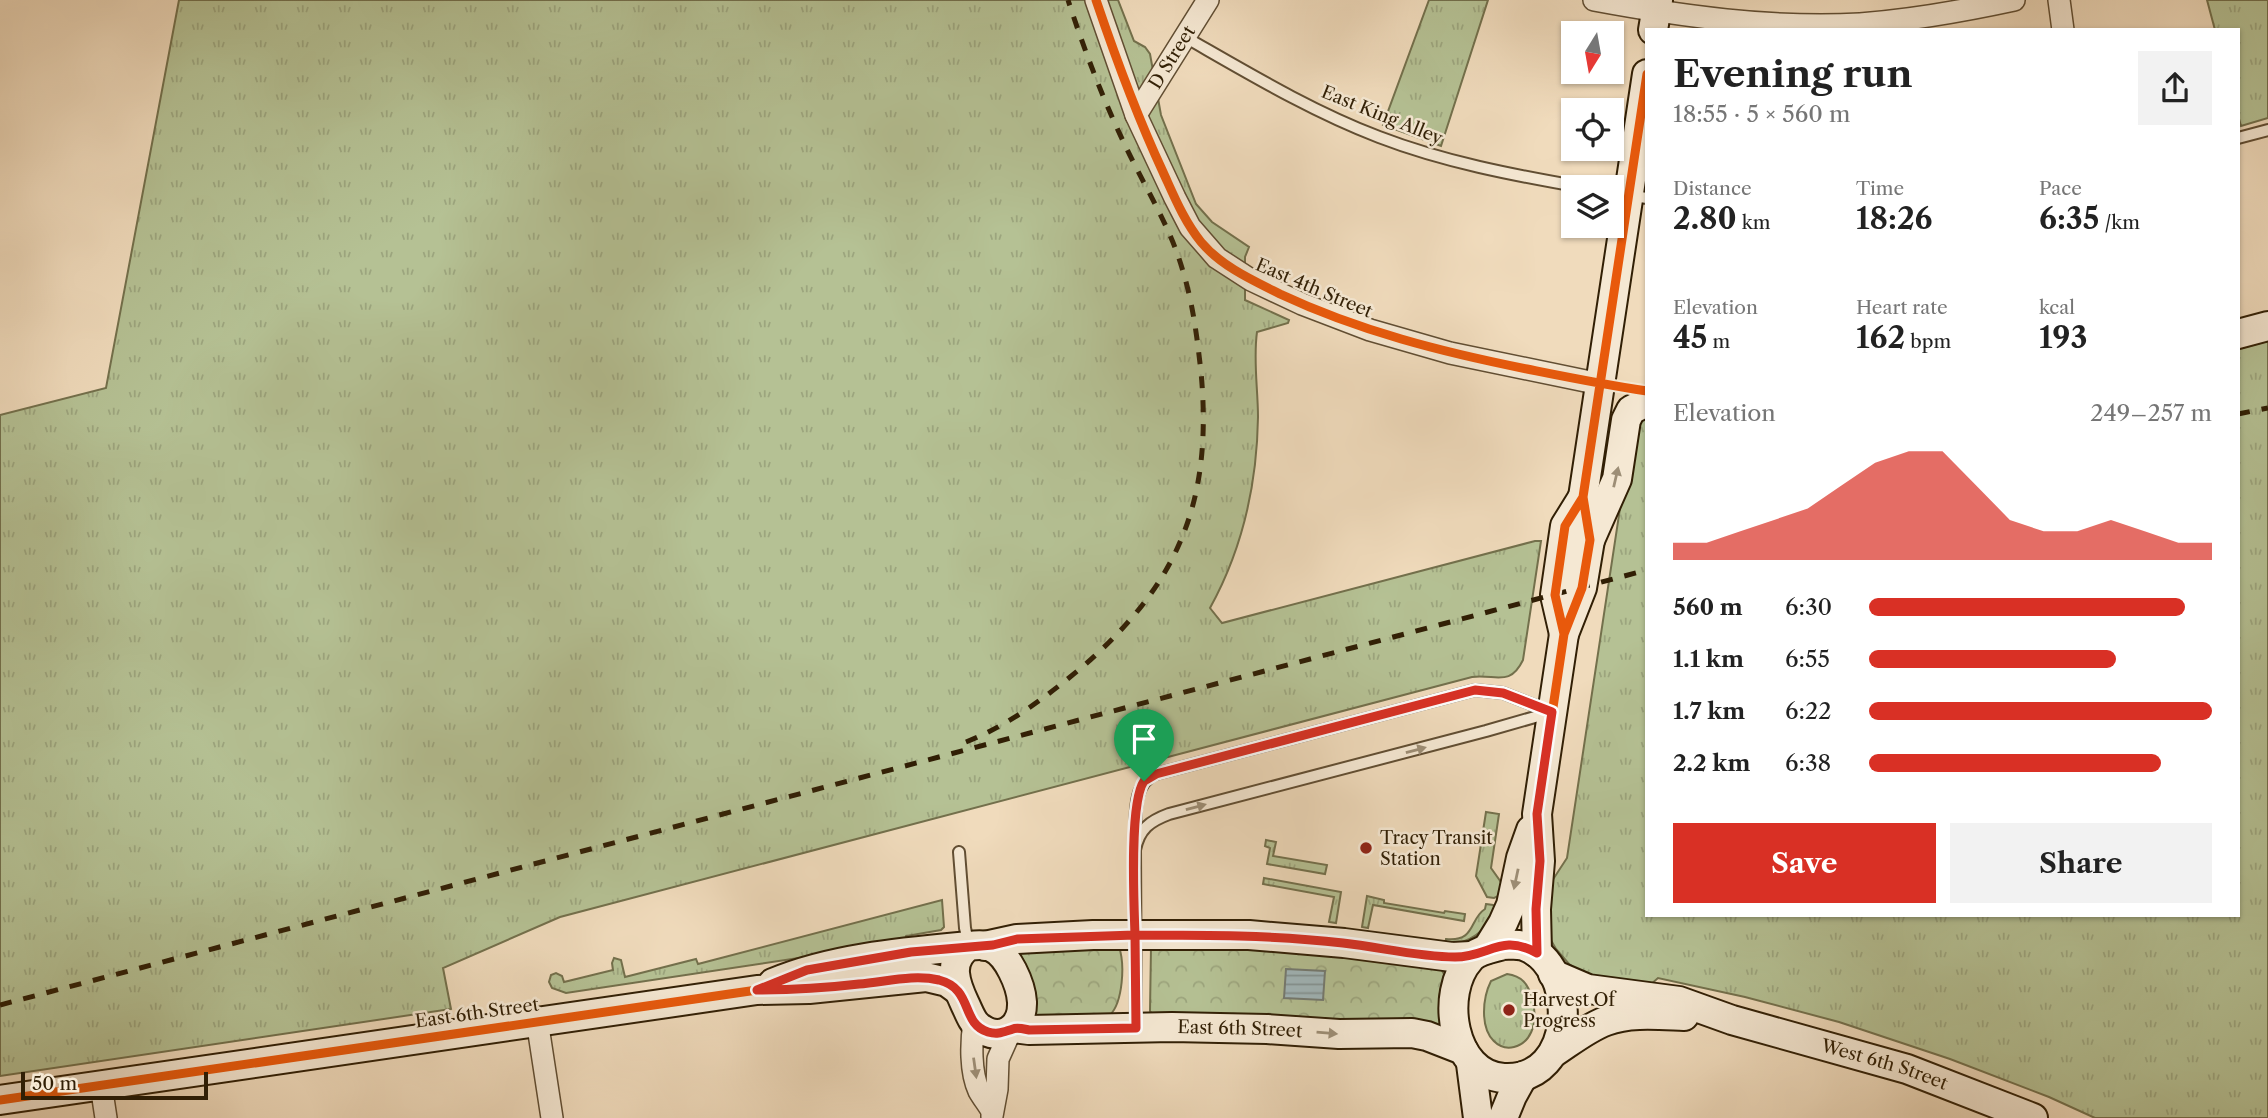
<!DOCTYPE html>
<meta charset="utf-8">
<style>
:root{--surface:#fff;--page:#f2f2f2;--text:#222;--muted:#767676;--accent:#d93025}
body{margin:0;font-family:"Libre Caslon Text",serif;background:var(--page);color:var(--text);height:100vh;display:flex;flex-direction:column;font-size:26px;white-space:nowrap}
*{box-sizing:border-box;margin:0}
p{font-size:23px;color:var(--muted)}
.icon{flex:none;width:38px;height:38px;fill:none;stroke:currentColor;stroke-width:2;stroke-linecap:round;stroke-linejoin:round}
.map{position:relative;flex:1;overflow:hidden}
.side{position:absolute;left:1645px;top:28px;width:595px;height:889px;display:flex;flex-direction:column;background:var(--surface);border-radius:0px;box-shadow:0 2px 5px #0004}
.side>*{flex:none}
.needle{width:46px;rotate:191deg}
.controls{position:absolute;left:1561px;top:21px;display:grid;gap:14px}
.controls a{display:grid;place-items:center;width:63px;height:63px;border-radius:0px;background:var(--surface);box-shadow:0 2px 5px #0004;font-size:35px}
.scale{position:absolute;left:21px;bottom:18px;width:187px;box-sizing:border-box;padding-left:7px;border:4px solid #311f05;border-top:0;font-size:19px;line-height:24px;white-space:nowrap;color:#311f05;-webkit-text-stroke:5px #f5e8d3;paint-order:stroke}
.pin{position:absolute;display:grid;place-items:center;width:60px;height:60px;color:#fff;margin:-72px -30px;border-radius:50% 50% 50% 0;rotate:-45deg;box-shadow:0 0 7px #0007}
.pin .icon{rotate:45deg}
.round{display:grid;place-items:center;flex:none;width:74px;height:74px;border-radius:0px;background:var(--page)}
.head{display:flex;align-items:center;justify-content:space-between;height:119px;padding:0 28px}
h1{font-size:38px;font-weight:700;line-height:52px}
.metrics{display:grid;grid-template-columns:repeat(3,1fr);gap:10px;height:119px;padding:7px 28px}
.metrics div{display:grid;align-content:center}
.metrics b{font-size:30px;font-weight:700}
.metrics small{font-size:19px;font-weight:400}
.metrics p{font-size:19px}
.chart{height:196px;padding:14px 28px}
.chart p{display:flex;justify-content:space-between}
.chart svg{width:100%;height:126px;margin-top:7px;fill:var(--accent);opacity:.7}
.primary-button{display:flex;gap:14px;margin-top:auto;padding:14px 28px}
.primary-button a{flex:1;height:80px;border-radius:0px;background:var(--accent);color:#fff;font-size:28px;font-weight:700;line-height:80px;text-align:center}
.primary-button a+a{background:var(--page);color:var(--text)}
ul{padding:0 28px;list-style:none;font-size:23px}
li{display:grid;grid-template-columns:112px 84px 1fr;align-items:center;height:52px}
li i{height:18px;border-radius:9px;background:var(--accent)}
.map>svg:first-child{display:block}
.grass{fill:url(#grass-tufts);stroke:#73704c;stroke-width:2}
.park{fill:url(#park-crowns);stroke:#73704c;stroke-width:2}
.water{fill:url(#water-rules);stroke:#747b73;stroke-width:2}
.lines{fill:none;stroke-linecap:round;stroke-linejoin:round}
.lane-casing{stroke:#614e33;stroke-width:14}
.street-casing{stroke:#614e33;stroke-width:24}
.secondary-casing{stroke:#311f05;stroke-width:32}
.lane{stroke:#f5e8d3;stroke-width:10}
.street{stroke:#f5e8d3;stroke-width:21}
.secondary{stroke:#f5e8d3;stroke-width:28}
.rail{stroke:#311f05;stroke-width:5;stroke-dasharray:12 12;stroke-linecap:butt}
.cycleway-casing{stroke:#f5e8d3;stroke-width:13}
.cycleway{stroke:#e8590c;stroke-width:9}
.oneway{fill:#9d8e76}
.route-casing{stroke:#fff;stroke-width:14}
.route{stroke:#d93025;stroke-width:9}
.poi-dot{fill:#8f2418;stroke:#f5e8d3;stroke-width:2.5}
.labels{text-anchor:middle;stroke-width:5;stroke-linejoin:round;paint-order:stroke}
.street-label{font-size:18px;fill:#311f05;stroke:#f5e8d3}
.poi-label{font-size:18px;fill:#311f05;stroke:#f5e8d3;text-anchor:start}
</style>
<div class="map">
<svg width="2268" height="1118" viewBox="0 0 2268 1118">
<defs>
<pattern id="grass-tufts" width="24" height="20" patternUnits="userSpaceOnUse" patternTransform="scale(1.75)"><rect width="24" height="20" fill="#b5c194"/><path d="M3 7l-1-3M5 7V3M7 7l1-3M15 17l-1-3M17 17v-4M19 17l1-3" fill="none" stroke="#9ca57e"/></pattern>
<pattern id="park-crowns" width="20" height="18" patternUnits="userSpaceOnUse" patternTransform="scale(1.75)"><rect width="20" height="18" fill="#b5c194"/><path d="M2 6a3 3 0 1 1 6 0M12 15a3 3 0 1 1 6 0" fill="none" stroke="#9ca57e"/></pattern>
<pattern id="water-rules" width="6" height="5" patternUnits="userSpaceOnUse" patternTransform="scale(1.75)"><rect width="6" height="5" fill="#a1b8bd"/><path d="M0 2.5h6" fill="none" stroke="#849598"/></pattern>
</defs>
<rect width="100%" height="100%" fill="#f0dbbc"/>
<filter id="stains"><feTurbulence type="fractalNoise" baseFrequency=".00286" numOctaves="4"/><feColorMatrix values="0 0 0 0 .2 0 0 0 0 .09 0 0 0 0 .02 0 0 0 .5 -.17"/></filter>
<radialGradient id="worn" r=".72"><stop offset=".6" stop-color="#630" stop-opacity="0"/><stop offset="1" stop-color="#630" stop-opacity=".3"/></radialGradient>
<!-- grass -->
<path class="grass" d="M 179,0 L 1118,0 L 1134,41 L 1145,47 L 1150,54 L 1161,115 L 1196,204 L 1212,222 L 1249,247 L 1245,257 L 1245,300 L 1289,320 L 1288,323 L 1257,332 C 1253,360 1258,389 1258,417 C 1257,484 1242,550 1210,608 L 1222,623 L 1535,541 L 1541,541 L 1523,660 C 1510,687 1496,674 1472,677 L 560,917 L 443,968 L 451,1009 L 0,1076 L 0,415 L 106,388 Z
M 1429,0 L 1488,0 L 1441,146 L 1383,125 Z
M 2207,0 L 2268,0 L 2268,118 L 2241,126 L 2238,115 L 2238,30 L 2215,30 Z
M 2268,341 L 2268,1118 L 2095,1118 L 2049,1097 L 1950,1059 L 1839,1022 L 1745,997 L 1658,978 L 1649,986 L 1583,974 L 1569,964 L 1556,949 L 1548,935 L 1550,884 L 1567,858 L 1624,482 L 1635,425 L 1647,414 L 1647,915 L 2238,915 L 2238,349 Z
M 1486,812 L 1499,814 L 1491,868 L 1503,885 L 1505,893 L 1494,898 L 1487,897 L 1476,876 Z
M 1266,840 L 1276,842 L 1273,856 L 1327,865 L 1325,874 L 1267,864 L 1270,848 L 1265,846 Z
M 1264,878 L 1341,892 L 1336,923 L 1329,922 L 1334,897 L 1263,884 Z
M 1367,896 L 1384,900 L 1384,903 L 1444,913 L 1445,911 L 1465,914 L 1464,921 L 1373,905 L 1368,928 L 1362,927 Z
M 942,900 L 944,927 L 941,930 L 906,936 L 905,942 L 566,993 L 552,988 L 549,982 L 551,975 L 556,973 L 562,976 L 564,982 L 613,970 L 612,963 L 614,958 L 621,960 L 625,977 L 696,959 L 698,964 Z
M 1486,904 L 1493,905 L 1498,911 C 1484,931 1471,944 1445,945 L 1446,939 C 1476,942 1469,919 1485,909 Z
M 1507,974 C 1522,976 1528,984 1532,998 C 1548,1055 1484,1067 1484,1012 C 1484,1000 1486,991 1491,981 Z"/>
<!-- park -->
<path class="park" d="M 1267,944 L 1441,969 L 1444,974 L 1439,997 L 1441,1026 L 1153,1015 L 1150,1011 L 1151,947 Z
M 1119,947 C 1125,964 1123,1002 1110,1015 L 1036,1018 L 1012,950 Z"/>
<!-- water -->
<path class="water" d="M 1286,969 L 1325,971 L 1323,1000 L 1284,998 Z"/>
<g class="lines">
<!-- lane casing -->
<g class="lane-casing">
<path id="lane" d="M 1185,37 C 1248,73 1311,111 1379,137 C 1444,162 1513,175 1581,187
M 2238,138 L 2268,130
M 1612,193 L 1647,198
M 1135,838 C 1136,817 1132,783 1156,774 L 1475,690 L 1503,693 L 1549,711
M 959,852 L 965,928 L 969,946
M 1136,1027 L 1135,850 C 1139,829 1150,821 1169,814 L 1486,731 L 1549,713"/>
</g>
<!-- street casing -->
<g class="street-casing">
<g id="street">
<path d="M 1096,0 L 1136,115 L 1175,198 L 1190,227 L 1217,258 L 1251,280 L 1302,304 L 1370,330 L 1450,353 L 1600,384"/>
<path d="M 1594,0 C 1680,16 1772,29 1860,24 C 1913,20 1963,11 2014,0"/>
<path d="M 2059,0 L 2063,30"/>
<path id="s1" d="M 1136,115 L 1208,0"/>
<path d="M 537,1020 L 552,1118"/>
<path d="M 974,1022 C 971,1042 970,1072 979,1091 C 983,1098 988,1104 992,1111"/>
<path d="M 101,1085 L 106,1118"/>
<path d="M 992,1116 L 997,1089 L 998,1059 L 1011,1030"/>
</g>
</g>
<!-- secondary casing -->
<g class="secondary-casing">
<g id="secondary">
<path d="M 1653,30 L 1658,0"/>
<path d="M 2238,334 L 2268,326"/>
<path d="M 1590,540 L 1617,479 L 1626,420 L 1631,410 L 1647,402"/>
<path d="M 1564,634 L 1555,595 L 1565,526 L 1583,497"/>
<path d="M 1503,945 C 1510,945 1518,944 1524,946 C 1580,966 1577,1082 1504,1078 C 1452,1075 1439,993 1470,959 C 1477,950 1493,948 1503,945 Z"/>
<path d="M 969,946 C 976,945 984,944 991,947 C 1008,954 1021,985 1022,1002 C 1023,1028 1001,1044 979,1027 C 972,1022 969,1012 965,1004 C 956,985 946,960 969,946 Z"/>
<path d="M 985,946 L 1017,939 L 1093,935 L 1249,935 L 1344,943 L 1452,957 L 1471,956"/>
<path d="M 1487,949 L 1503,923 L 1511,905 L 1521,858 L 1531,830"/>
<path d="M 1537,953 L 1536,909 L 1540,861 L 1537,814 L 1564,634 L 1582,588 L 1590,540 L 1583,497 L 1647,74"/>
<path id="s2" d="M 1553,974 L 1588,989 L 1679,1001 L 1732,1020 L 1907,1069 L 2033,1118"/>
<path d="M 773,983 C 832,958 905,952 969,946"/>
<path id="s3" d="M 1014,1028 L 1029,1030 L 1172,1027 L 1267,1029 L 1339,1034 L 1412,1033 L 1427,1036 L 1463,1050"/>
<path d="M 1553,1053 C 1570,1042 1587,1028 1606,1021 C 1629,1012 1659,1015 1684,1016"/>
<path d="M 1471,1064 L 1478,1118"/>
<path d="M 0,1100 L 757,990 L 809,989 L 926,977 L 947,982 L 958,990"/>
<path d="M 1503,1118 L 1512,1096 L 1523,1076"/>
</g>
</g>
<!-- lane -->
<use href="#lane" class="lane"/>
<!-- street -->
<use href="#street" class="street"/>
<!-- secondary -->
<use href="#secondary" class="secondary"/>
<!-- rail -->
<path class="rail" d="M 2238,414 L 2268,408
M 966,742 C 1009,725 1046,697 1081,668 C 1179,584 1213,501 1201,372 C 1197,337 1193,303 1182,268 C 1169,224 1143,184 1124,143 C 1102,97 1084,49 1068,0
M 0,1005 L 1647,570"/>
<!-- cycleway casing -->
<g class="cycleway-casing">
<path id="cycleway" d="M 1096,0 C 1116,59 1137,116 1163,172 C 1174,196 1184,221 1201,242 C 1221,266 1252,280 1280,294 C 1359,331 1442,352 1527,369 C 1567,377 1606,385 1647,391
M 1564,634 L 1555,595 L 1565,526 L 1583,497
M 1537,814 L 1564,634 L 1582,588 L 1590,540 L 1583,497 L 1647,74
M 0,1100 L 757,990 L 809,989 L 926,977 L 947,982 L 958,990"/>
</g>
<!-- cycleway -->
<use href="#cycleway" class="cycleway"/>
</g>
<!-- one-way arrows -->
<defs><path id="oneway-solid" d="M-6-.8H1V-3.2L6.5 0L1 3.2V.8H-6Z" transform="scale(1.75)"/></defs>
<g class="oneway">
<use href="#oneway-solid" transform="translate(1616 477) rotate(-77)"/>
<use href="#oneway-solid" transform="translate(1416 750) rotate(-15)"/>
<use href="#oneway-solid" transform="translate(1196 807) rotate(-15)"/>
<use href="#oneway-solid" transform="translate(1516 879) rotate(102)"/>
<use href="#oneway-solid" transform="translate(1327 1033) rotate(5)"/>
<use href="#oneway-solid" transform="translate(975 1068) rotate(82)"/>
</g>
<g class="lines">
<!-- route casing -->
<g class="route-casing">
<path id="route" d="M 1144,781 C 1129,803 1134,904 1135,935 L 1017,939 L 993,945 L 911,952 L 807,970 L 757,990 C 792,990 825,988 859,984 C 885,982 913,974 939,980 C 974,989 960,1023 988,1032 C 998,1035 1003,1032 1013,1029 C 1017,1027 1024,1029 1029,1030 L 1136,1028 L 1135,935 C 1205,935 1274,935 1343,943 C 1380,947 1418,957 1455,957 C 1489,957 1501,933 1537,953 L 1536,909 L 1540,861 L 1537,814 L 1552,712 L 1503,693 L 1475,690 L 1156,774 L 1144,781"/>
</g>
<!-- route -->
<use href="#route" class="route"/>
</g>
<!-- markers -->
<g class="poi-dot">
<circle cx="1366" cy="848" r="7"/>
<circle cx="1509" cy="1010" r="7"/>
</g>
<g class="labels">
<!-- street labels -->
<g class="street-label">
<text dy="6" stroke="none"><textPath href="#s1" startOffset="68">D Street</textPath></text>
<text transform="translate(1382 115) rotate(22)" y="6">East King Alley</text>
<text transform="translate(1314 288) rotate(23)" y="6">East 4th Street</text>
<text transform="translate(477 1013) rotate(-8)" y="6">East 6th Street</text>
<text dy="6" stroke="none"><textPath href="#s3" startOffset="226">East 6th Street</textPath></text>
<text dy="6" stroke="none"><textPath href="#s2" startOffset="345">West 6th Street</textPath></text>
</g>
<!-- poi labels -->
<g class="poi-label">
<text x="1380" y="844">Tracy Transit<tspan x="1380" dy="21">Station</tspan></text>
<text x="1523" y="1006">Harvest Of<tspan x="1523" dy="21">Progress</tspan></text>
</g>
</g>
<rect width="100%" height="100%" filter="url(#stains)"/>
<rect width="100%" height="100%" fill="url(#worn)"/>
</svg>
<div class="controls">
<a><svg class="needle" viewBox="-14 -14 28 28"><path d="M0-13l5 13h-10z" fill="#e53935"/><path d="M0 13l5-13h-10z" fill="#767676"/></svg></a>
<a><svg class="icon" aria-label="locate" viewBox="0 0 24 24"><circle cx="12" cy="12" r="6"/><path d="M12 2v4M12 18v4M2 12h4M18 12h4"/></svg></a>
<a><svg class="icon" aria-label="layers" viewBox="0 0 24 24"><path d="M12 4l9 5-9 5-9-5zM3 14l9 5 9-5"/></svg></a>
</div>
<div class="scale">50 m</div>
<div class="pin" style="left:1144px;top:781px;background:#1e9e55"><svg class="icon" aria-label="arrive" viewBox="0 0 24 24"><path d="M6 21V4h12l-3 4 3 4H6"/></svg></div>
<section class="side">
<div class="head"><div><h1>Evening run</h1><p>18:55 · 5 × 560 m</p></div><a class="round"><svg class="icon" aria-label="share" viewBox="0 0 24 24"><path d="M12 15V3M7 8l5-5 5 5M5 13v7h14v-7"/></svg></a></div>
<div class="metrics">
<div><p>Distance</p><b>2.80<small> km</small></b></div>
<div><p>Time</p><b>18:26</b></div>
<div><p>Pace</p><b>6:35<small> /km</small></b></div>
</div>
<div class="metrics">
<div><p>Elevation</p><b>45<small> m</small></b></div>
<div><p>Heart rate</p><b>162<small> bpm</small></b></div>
<div><p>kcal</p><b>193</b></div>
</div>
<div class="chart"><p><span>Elevation</span>249–257 m</p>
<svg viewBox="0 0 160 44" preserveAspectRatio="none"><path d="M0 44V38L10 38L20 34L30 30L40 26L50 18L60 10L70 6L80 6L90 18L100 30L110 34L120 34L130 30L140 34L150 38L160 38V44z"/></svg>
</div>
<ul>
<li><b>560 m</b>6:30<i style="width:92%"></i></li>
<li><b>1.1 km</b>6:55<i style="width:72%"></i></li>
<li><b>1.7 km</b>6:22<i style="width:100%"></i></li>
<li><b>2.2 km</b>6:38<i style="width:85%"></i></li>
</ul>
<div class="primary-button"><a>Save</a><a>Share</a></div>
</section>
</div>
